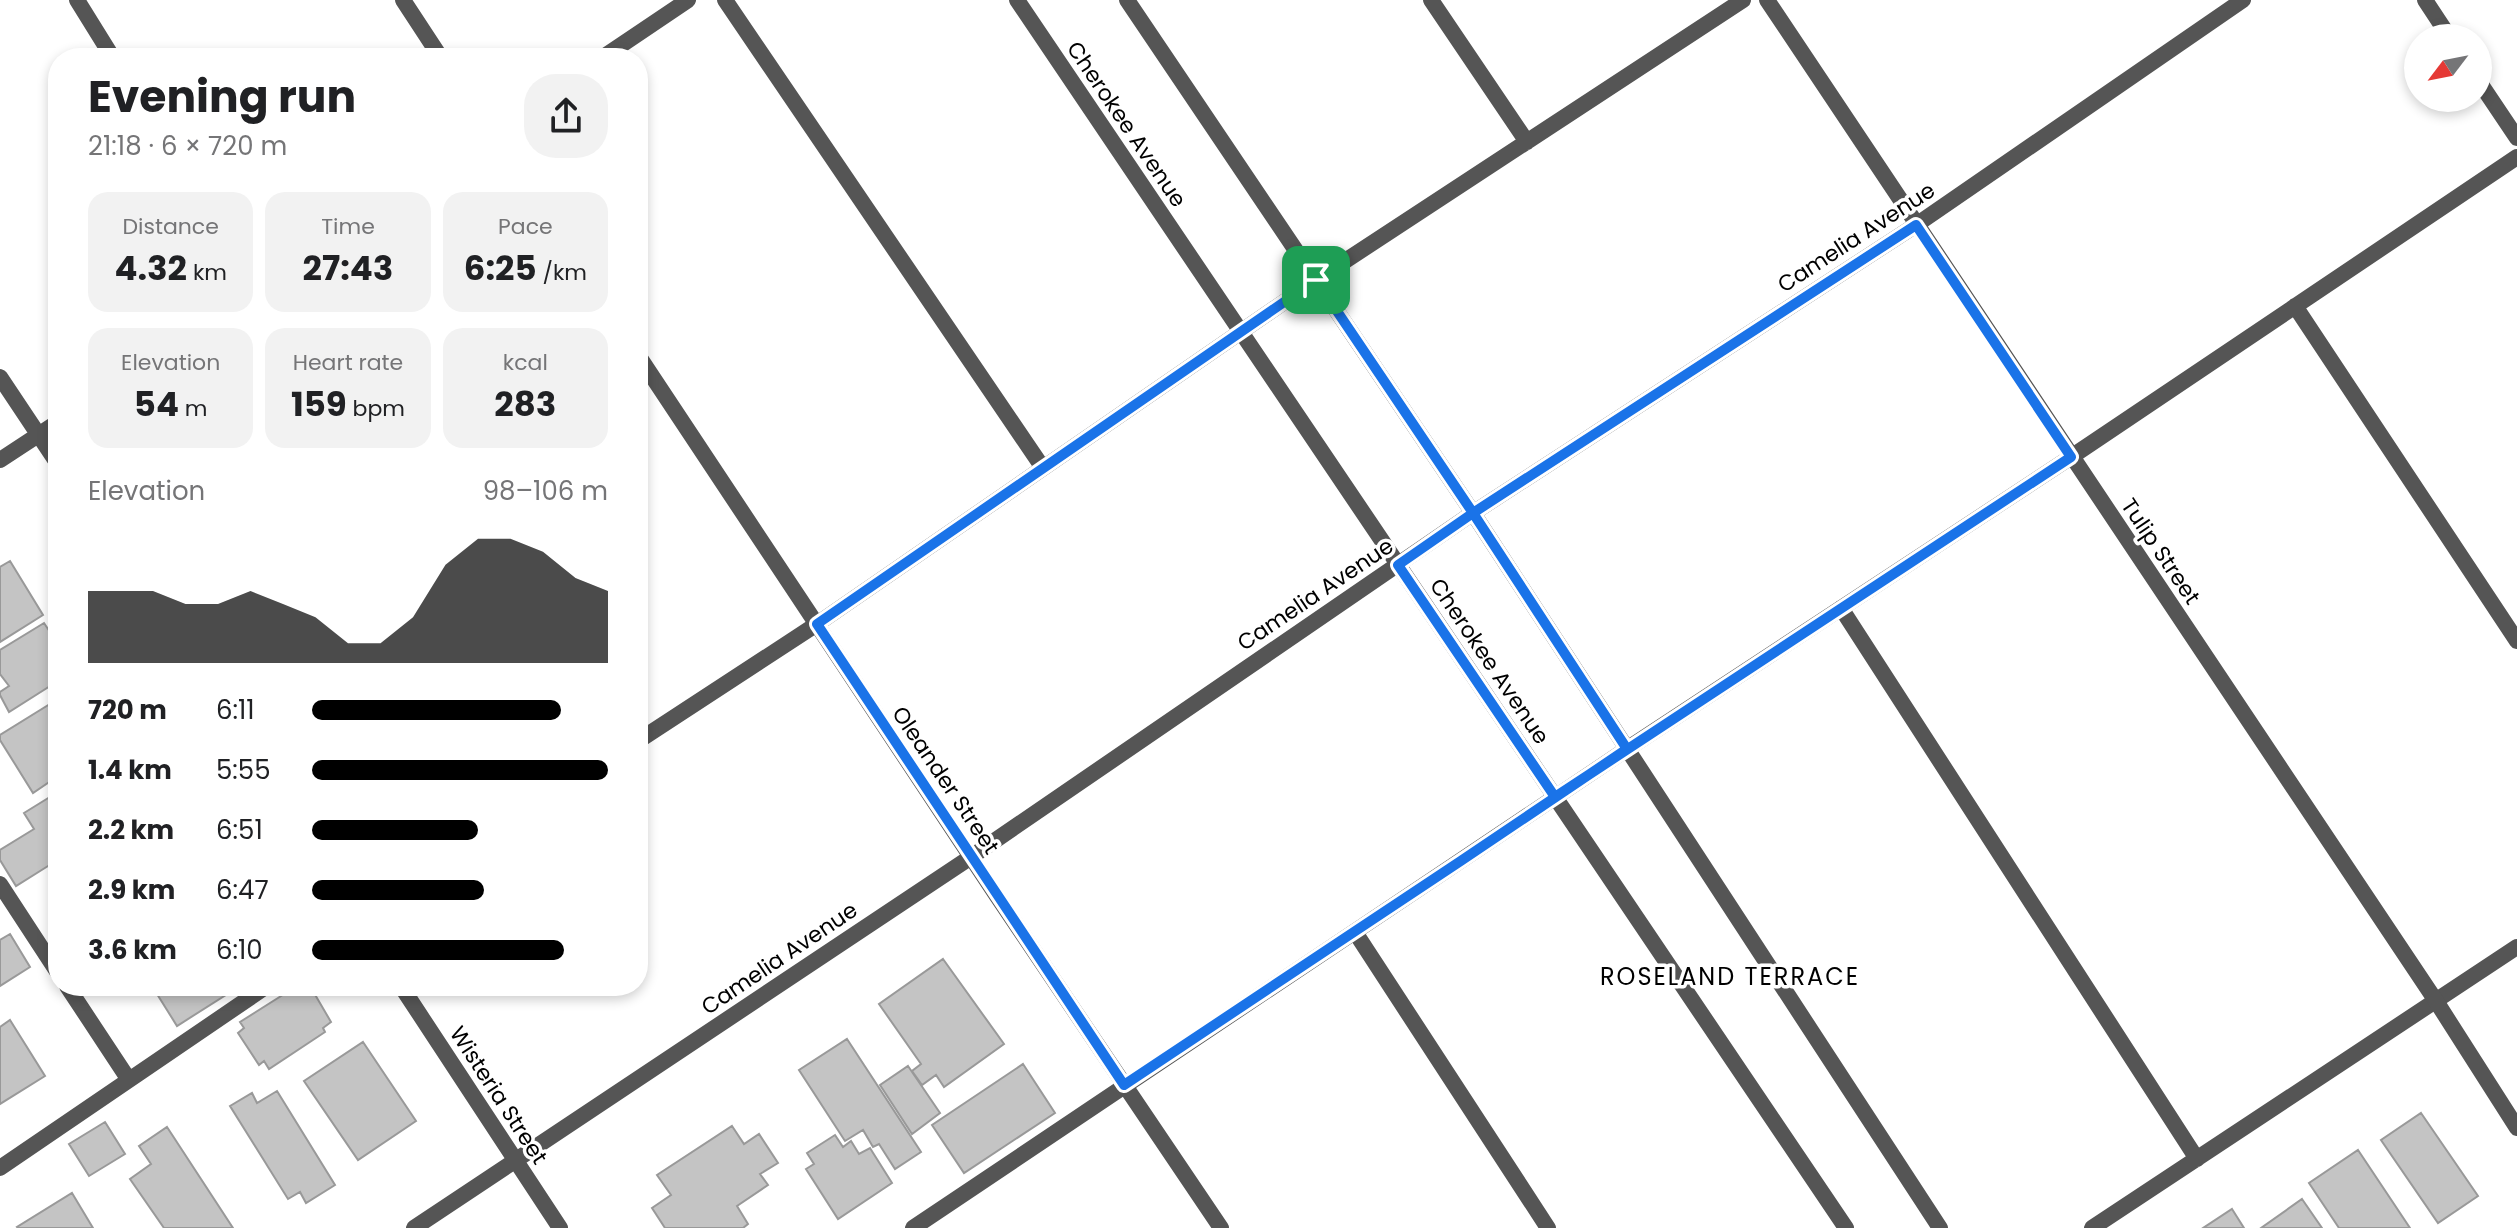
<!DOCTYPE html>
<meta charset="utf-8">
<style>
:root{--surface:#fff;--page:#f2f2f2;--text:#202124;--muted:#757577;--accent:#000}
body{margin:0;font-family:Poppins,sans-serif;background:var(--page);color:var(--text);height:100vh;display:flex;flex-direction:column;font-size:30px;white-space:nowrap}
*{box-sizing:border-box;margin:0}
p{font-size:26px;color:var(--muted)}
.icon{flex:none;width:44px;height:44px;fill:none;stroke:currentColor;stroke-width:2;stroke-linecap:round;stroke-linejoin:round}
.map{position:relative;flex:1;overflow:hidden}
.sheet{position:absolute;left:48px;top:48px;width:600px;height:948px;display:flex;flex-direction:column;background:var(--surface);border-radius:32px;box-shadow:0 4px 12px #0003}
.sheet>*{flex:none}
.needle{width:52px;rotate:238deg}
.fabs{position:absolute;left:2404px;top:24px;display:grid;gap:16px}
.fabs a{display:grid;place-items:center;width:88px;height:88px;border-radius:50%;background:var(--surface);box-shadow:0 4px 12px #0003;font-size:40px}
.pin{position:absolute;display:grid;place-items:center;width:68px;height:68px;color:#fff;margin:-34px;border-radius:16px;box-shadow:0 4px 12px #0006}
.round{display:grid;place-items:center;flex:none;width:84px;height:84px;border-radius:32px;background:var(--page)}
.head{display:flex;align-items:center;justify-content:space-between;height:136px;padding:0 40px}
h1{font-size:44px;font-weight:700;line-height:60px}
.metrics{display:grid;grid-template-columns:repeat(3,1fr);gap:12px;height:136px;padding:8px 40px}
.metrics div{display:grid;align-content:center;border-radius:20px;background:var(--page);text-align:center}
.metrics b{font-size:34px;font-weight:700}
.metrics small{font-size:22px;font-weight:400}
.metrics p{font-size:22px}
.chart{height:224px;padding:16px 40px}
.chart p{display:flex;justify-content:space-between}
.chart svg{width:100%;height:144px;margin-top:8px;fill:var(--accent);opacity:.7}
ul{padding:0 40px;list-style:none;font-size:26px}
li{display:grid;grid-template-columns:128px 96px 1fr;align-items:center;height:60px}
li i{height:20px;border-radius:10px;background:var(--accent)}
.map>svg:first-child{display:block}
.building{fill:#c4c4c4;stroke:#999;stroke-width:2}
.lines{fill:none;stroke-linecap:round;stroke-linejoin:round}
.service{stroke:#555;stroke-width:16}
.minor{stroke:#555;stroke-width:16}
.route-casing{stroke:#fff;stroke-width:16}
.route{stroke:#1a73e8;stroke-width:10}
.labels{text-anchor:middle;stroke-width:7;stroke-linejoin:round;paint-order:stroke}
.street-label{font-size:22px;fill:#000;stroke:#fff}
.neighbourhood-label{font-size:24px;letter-spacing:2px;fill:#000;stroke:#fff}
</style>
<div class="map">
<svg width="2517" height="1228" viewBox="0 0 2517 1228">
<rect width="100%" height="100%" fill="#fff"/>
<!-- building -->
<path class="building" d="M 10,561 L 43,615 L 0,642 L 0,567 Z
M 44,623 L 58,644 L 58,681 L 9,712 L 0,695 L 0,692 L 9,686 L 0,674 L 0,650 Z
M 58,699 L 58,776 L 33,793 L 0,740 L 0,735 Z
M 58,792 L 58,864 L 56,861 L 16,886 L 0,860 L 0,850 L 34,829 L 24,813 Z
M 10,934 L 30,967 L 0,986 L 0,940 Z
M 943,959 L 1004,1044 L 944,1087 L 936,1075 L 922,1085 L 912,1071 L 921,1064 L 879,1004 Z
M 152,986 L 240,986 L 177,1026 Z
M 297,986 L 310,986 L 331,1022 L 323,1028 L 325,1032 L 269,1069 L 264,1061 L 259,1065 L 238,1033 L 244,1028 L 240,1022 Z
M 10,1020 L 45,1076 L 0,1104 L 0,1027 Z
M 847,1039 L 921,1152 L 895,1169 L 879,1144 L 873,1147 L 863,1130 L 845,1141 L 799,1070 Z
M 363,1042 L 416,1121 L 358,1160 L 304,1081 Z
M 1023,1064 L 1055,1113 L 964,1173 L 932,1125 Z
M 908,1066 L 940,1113 L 912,1134 L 880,1085 Z
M 277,1091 L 335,1185 L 306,1203 L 300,1192 L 288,1199 L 230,1106 L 252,1093 L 257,1103 Z
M 2421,1113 L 2478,1196 L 2438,1223 L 2381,1140 Z
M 105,1122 L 125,1154 L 89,1176 L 69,1144 Z
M 732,1126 L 744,1144 L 759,1134 L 778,1163 L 760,1174 L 768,1185 L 737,1206 L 748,1224 L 743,1228 L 665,1228 L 652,1208 L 671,1195 L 657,1175 Z
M 167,1127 L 233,1228 L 164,1228 L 130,1179 L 151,1164 L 139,1146 Z
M 835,1135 L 843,1147 L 851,1141 L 859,1154 L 870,1148 L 892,1183 L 838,1219 L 806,1169 L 814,1164 L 807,1153 Z
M 2358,1150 L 2410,1228 L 2339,1228 L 2309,1183 Z
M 72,1193 L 93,1228 L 18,1228 L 17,1227 Z
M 2302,1199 L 2322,1228 L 2261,1228 Z
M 2232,1209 L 2244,1228 L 2203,1228 Z"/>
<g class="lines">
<!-- service -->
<path class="service" d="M 77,0 L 113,58
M 725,0 L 1043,468
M 1431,0 L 1527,142
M 2295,306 L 2517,641
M 1841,608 L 2197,1159
M 638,741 L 817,624 L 1316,280 L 1743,0
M 0,884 L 58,973
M 1355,932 L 1548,1228
M 67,986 L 129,1080
M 0,1168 L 267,986
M 913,1228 L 1627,749 L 2071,457 L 2517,157
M 2092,1228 L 2517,947"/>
<!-- minor -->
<path class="minor" d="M 403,0 L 441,58
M 1017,0 L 1846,1228
M 1127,0 L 1473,513 L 1940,1228
M 1767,0 L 2436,1001 L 2517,1128
M 2425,0 L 2450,38
M 602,58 L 688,0
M 2478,80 L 2517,138
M 638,355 L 997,896 L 1221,1228
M 0,377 L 58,464
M 0,460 L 58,422
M 401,986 L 560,1228
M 414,1228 L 971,857 L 1473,513 L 1916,225 L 2243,0"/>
</g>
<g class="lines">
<!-- route casing -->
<g class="route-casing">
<path id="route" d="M 1316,280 L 817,624 L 1124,1085 C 1292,974 1460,862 1627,749 L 1473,513 L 1916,225 L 2071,457 L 1555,797 L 1398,565 L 1473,513 L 1316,280"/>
</g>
<!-- route -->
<use href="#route" class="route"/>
</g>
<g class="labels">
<!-- street labels -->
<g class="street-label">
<text transform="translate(1127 124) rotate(56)" y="8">Cherokee Avenue</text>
<text transform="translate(1856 237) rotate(-33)" y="8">Camelia Avenue</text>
<text transform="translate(2161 551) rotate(56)" y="8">Tulip Street</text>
<text transform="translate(1315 594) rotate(-34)" y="8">Camelia Avenue</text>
<text transform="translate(1490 661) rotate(56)" y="8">Cherokee Avenue</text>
<text transform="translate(946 780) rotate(56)" y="8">Oleander Street</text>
<text transform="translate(779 958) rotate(-34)" y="8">Camelia Avenue</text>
<text transform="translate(499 1095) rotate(57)" y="8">Wisteria Street</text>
</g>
<!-- neighbourhood labels -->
<g class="neighbourhood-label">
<text x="1730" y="985">ROSELAND TERRACE</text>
</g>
</g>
</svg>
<div class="fabs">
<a><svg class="needle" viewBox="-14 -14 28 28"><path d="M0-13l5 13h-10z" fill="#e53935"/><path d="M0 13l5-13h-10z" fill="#757577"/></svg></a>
</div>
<div class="pin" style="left:1316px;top:280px;background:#1e9e55"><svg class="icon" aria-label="arrive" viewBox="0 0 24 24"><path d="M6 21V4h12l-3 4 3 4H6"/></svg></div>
<section class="sheet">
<div class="head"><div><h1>Evening run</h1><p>21:18 · 6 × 720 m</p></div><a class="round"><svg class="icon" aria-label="share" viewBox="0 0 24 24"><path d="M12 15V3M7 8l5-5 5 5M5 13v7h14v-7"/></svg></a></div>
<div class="metrics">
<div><p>Distance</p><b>4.32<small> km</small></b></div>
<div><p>Time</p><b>27:43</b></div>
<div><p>Pace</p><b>6:25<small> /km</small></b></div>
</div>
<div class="metrics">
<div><p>Elevation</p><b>54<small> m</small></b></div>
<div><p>Heart rate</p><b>159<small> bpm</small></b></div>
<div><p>kcal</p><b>283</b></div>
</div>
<div class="chart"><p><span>Elevation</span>98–106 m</p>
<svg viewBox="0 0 160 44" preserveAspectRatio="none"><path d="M0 44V22L10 22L20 22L30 26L40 26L50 22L60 26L70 30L80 38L90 38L100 30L110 14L120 6L130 6L140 10L150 18L160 22V44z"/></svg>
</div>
<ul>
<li><b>720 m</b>6:11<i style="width:84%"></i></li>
<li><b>1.4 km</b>5:55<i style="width:100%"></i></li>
<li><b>2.2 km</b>6:51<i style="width:56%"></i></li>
<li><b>2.9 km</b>6:47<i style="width:58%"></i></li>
<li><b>3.6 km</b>6:10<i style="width:85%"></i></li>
</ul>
</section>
</div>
